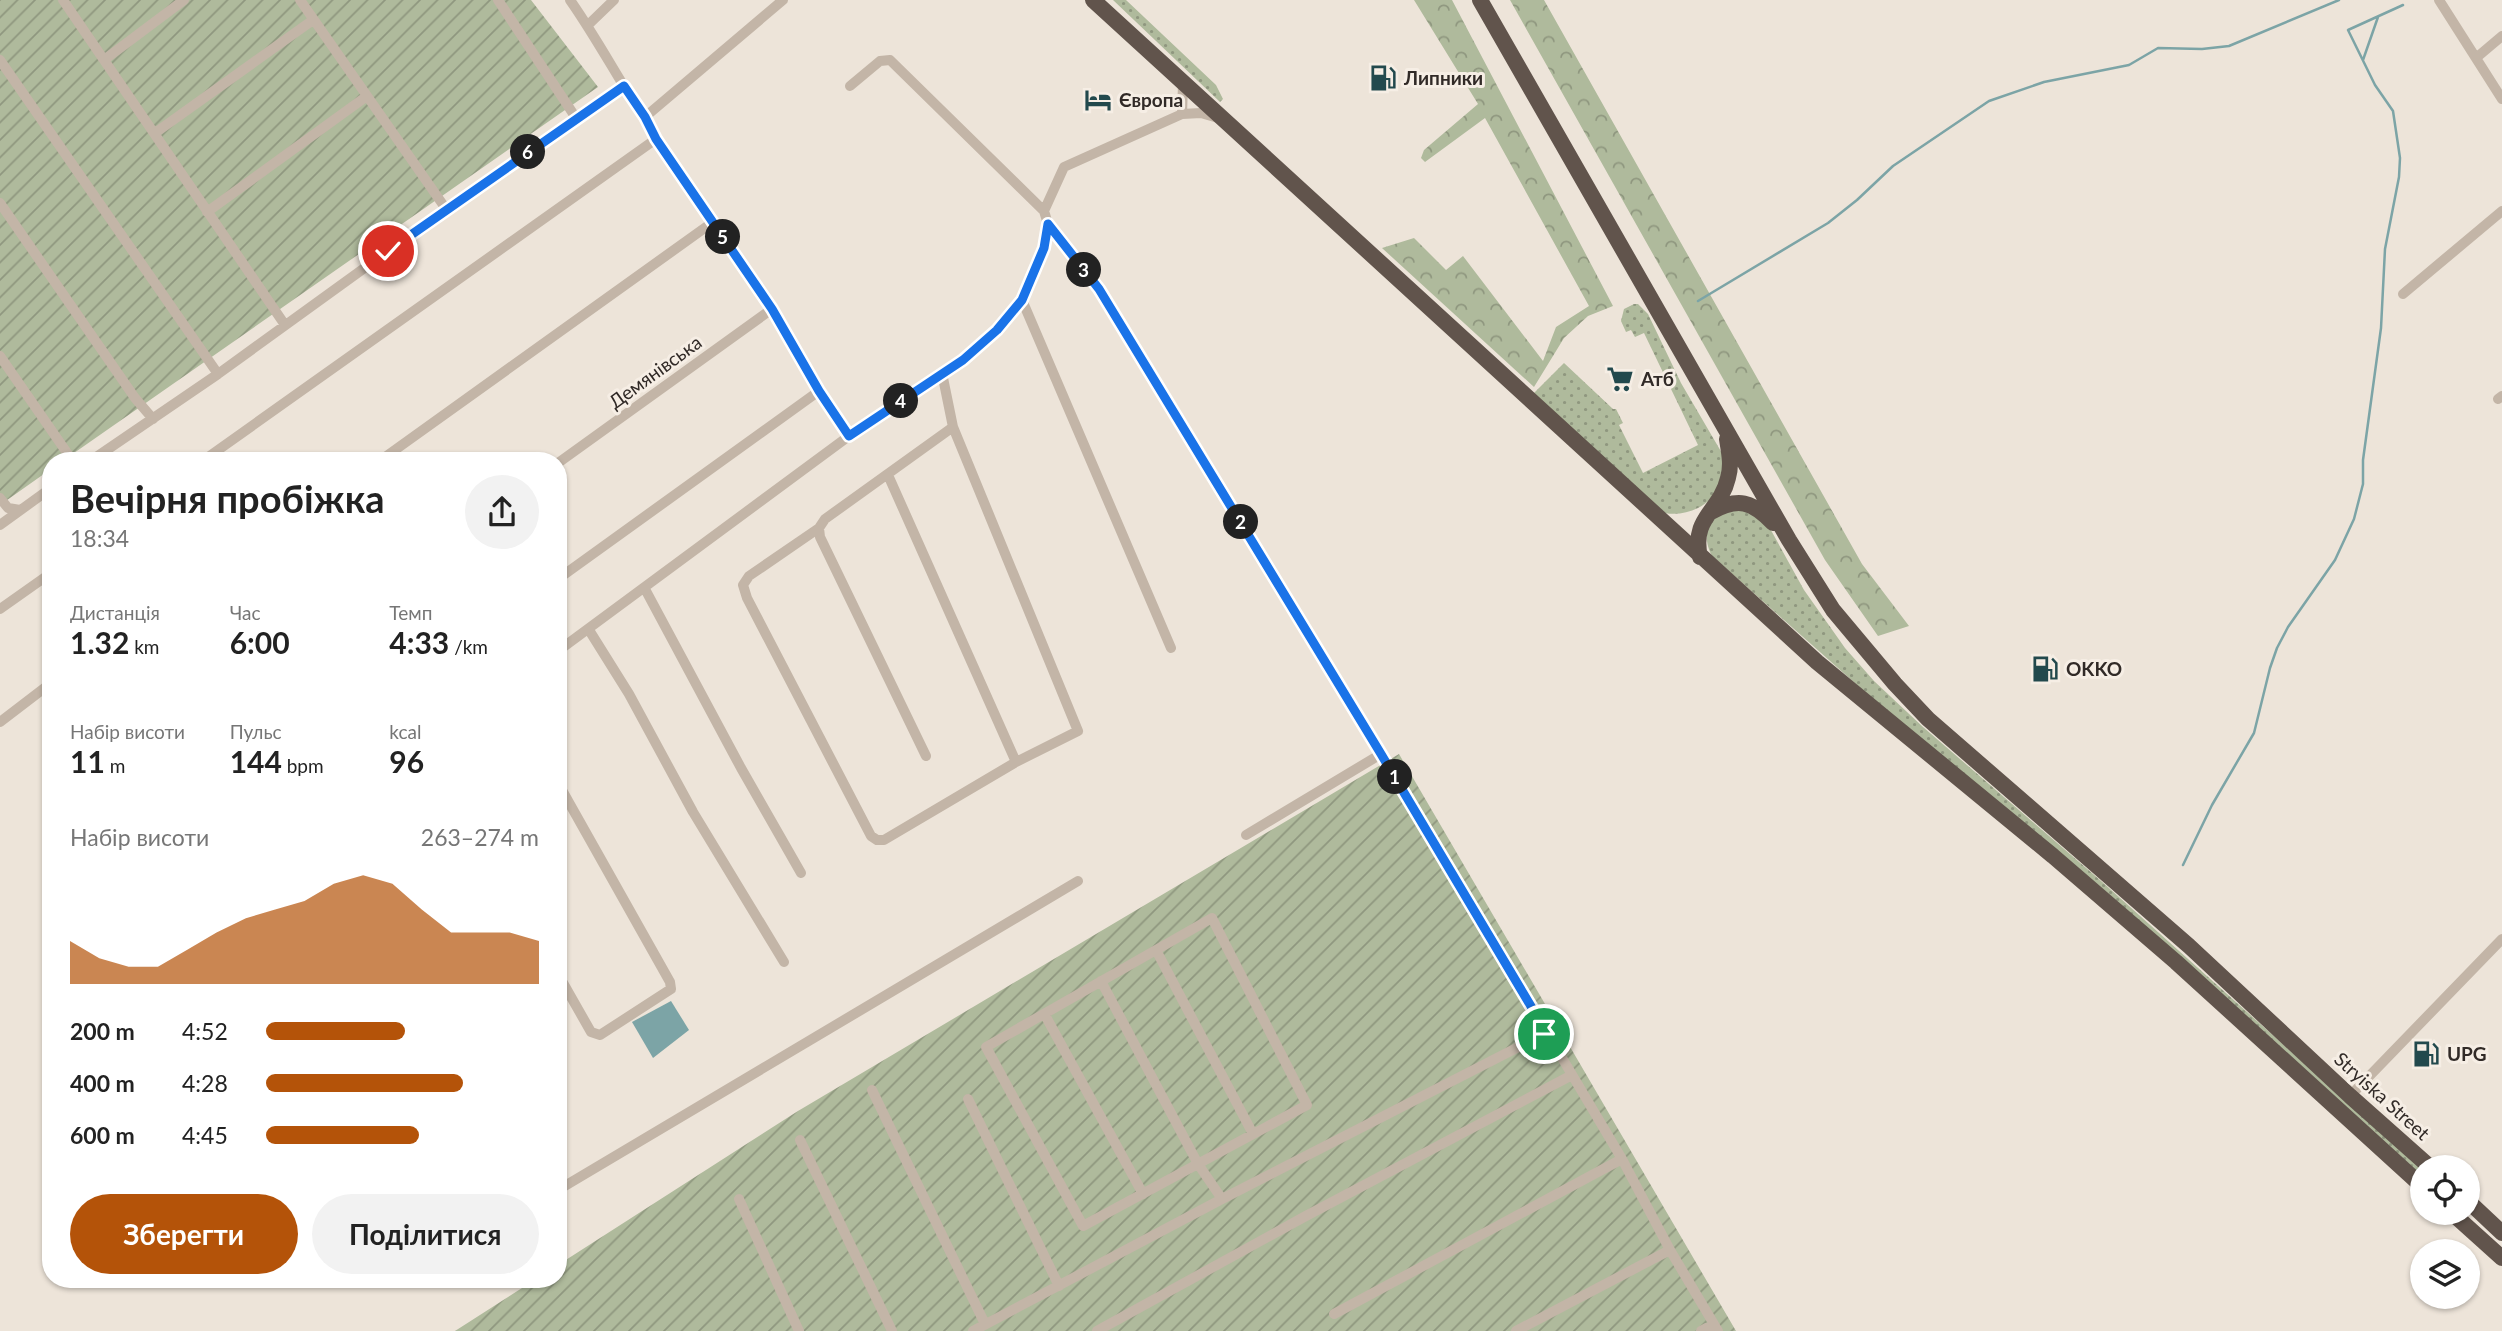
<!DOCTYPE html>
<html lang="uk">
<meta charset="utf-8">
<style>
:root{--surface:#fff;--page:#f2f2f2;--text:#222;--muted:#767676;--accent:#b45309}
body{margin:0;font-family:Lato,sans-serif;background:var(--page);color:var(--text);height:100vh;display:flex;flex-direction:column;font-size:26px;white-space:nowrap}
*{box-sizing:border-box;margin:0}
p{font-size:23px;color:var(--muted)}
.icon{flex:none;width:38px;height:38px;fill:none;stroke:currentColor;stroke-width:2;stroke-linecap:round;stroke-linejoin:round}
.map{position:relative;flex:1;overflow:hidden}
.side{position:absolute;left:42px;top:452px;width:525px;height:836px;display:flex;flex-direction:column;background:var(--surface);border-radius:28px;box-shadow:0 2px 5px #0004}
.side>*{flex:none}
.buttons{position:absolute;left:2410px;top:1155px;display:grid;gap:14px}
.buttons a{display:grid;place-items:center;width:70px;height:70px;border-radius:50%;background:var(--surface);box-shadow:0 2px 5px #0004;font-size:35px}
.pin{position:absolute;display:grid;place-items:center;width:60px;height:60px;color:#fff;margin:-30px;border:4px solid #fff;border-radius:50%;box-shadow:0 2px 7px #0007}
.km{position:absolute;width:35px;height:35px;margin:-18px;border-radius:50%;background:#222;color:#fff;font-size:19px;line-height:35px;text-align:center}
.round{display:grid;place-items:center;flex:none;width:74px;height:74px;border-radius:37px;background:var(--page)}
.head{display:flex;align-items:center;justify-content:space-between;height:119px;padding:0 28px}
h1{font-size:38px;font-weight:700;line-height:52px}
.metrics{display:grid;grid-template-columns:repeat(3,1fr);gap:10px;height:119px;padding:7px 28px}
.metrics div{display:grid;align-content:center}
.metrics b{font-size:30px;font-weight:700}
.metrics small{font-size:19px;font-weight:400}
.metrics p{font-size:19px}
.chart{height:196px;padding:14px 28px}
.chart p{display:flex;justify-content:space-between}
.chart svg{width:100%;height:126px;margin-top:7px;fill:var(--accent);opacity:.7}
.cta{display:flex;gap:14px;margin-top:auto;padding:14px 28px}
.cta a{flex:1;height:80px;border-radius:42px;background:var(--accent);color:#fff;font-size:28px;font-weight:700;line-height:80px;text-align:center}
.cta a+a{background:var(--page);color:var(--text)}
ul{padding:0 28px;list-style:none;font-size:23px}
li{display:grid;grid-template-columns:112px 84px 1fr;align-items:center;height:52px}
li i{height:18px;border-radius:9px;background:var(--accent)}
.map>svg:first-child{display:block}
.grass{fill:url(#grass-dots)}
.forest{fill:url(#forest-crowns)}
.garden{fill:url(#garden-furrows)}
.water{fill:#7ca4a6}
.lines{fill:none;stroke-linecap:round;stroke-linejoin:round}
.stream{stroke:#7ca4a6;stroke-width:2.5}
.minor{stroke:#c3b5a7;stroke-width:10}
.trunk{stroke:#61544c;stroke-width:16}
.route-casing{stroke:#fff;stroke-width:14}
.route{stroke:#1a73e8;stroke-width:9}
.labels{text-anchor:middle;stroke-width:6;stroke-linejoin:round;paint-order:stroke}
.poi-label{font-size:19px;font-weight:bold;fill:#312a27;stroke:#f6eee5;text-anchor:start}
.street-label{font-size:19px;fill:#312a27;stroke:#f6eee5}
</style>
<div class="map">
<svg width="2502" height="1331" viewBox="0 0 2502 1331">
<defs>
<pattern id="grass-dots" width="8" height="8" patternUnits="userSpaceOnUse" patternTransform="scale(1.75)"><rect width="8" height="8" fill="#afba9c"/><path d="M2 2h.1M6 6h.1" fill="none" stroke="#8f977f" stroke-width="1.8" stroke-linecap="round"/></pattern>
<pattern id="forest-crowns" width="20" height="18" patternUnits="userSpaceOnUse" patternTransform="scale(1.75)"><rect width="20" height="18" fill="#afba9c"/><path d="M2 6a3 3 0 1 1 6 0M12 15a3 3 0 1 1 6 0" fill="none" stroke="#8f977f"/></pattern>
<pattern id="garden-furrows" width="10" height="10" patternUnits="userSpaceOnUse" patternTransform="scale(1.75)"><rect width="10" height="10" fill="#afba9c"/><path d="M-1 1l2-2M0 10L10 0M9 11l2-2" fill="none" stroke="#8f977f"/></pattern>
</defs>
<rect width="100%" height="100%" fill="#ede4d9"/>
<!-- grass -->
<path class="grass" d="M 1113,0 L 1126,0 L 1216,85 L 1223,99 L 1220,102 Z
M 1634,304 L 1638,304 L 1648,314 L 1681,383 L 1726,460 C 1723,469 1722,480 1718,488 C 1710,507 1684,517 1665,513 L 1532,395 L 1564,363 L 1613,409 L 1616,409 L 1623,423 L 1619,425 L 1643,473 L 1698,445 L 1644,333 L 1635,337 L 1631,330 L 1626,332 L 1621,321 L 1624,309 Z
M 1740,507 L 1767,523 L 1804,590 L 1845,648 L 1874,681 L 1923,727 L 2100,880 L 2422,1169 L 2422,1178 L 1865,692 L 1712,556 C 1706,545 1703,528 1714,518 C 1720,513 1733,510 1740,507 Z"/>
<!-- forest -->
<path class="forest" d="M 1414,0 L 1452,0 L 1613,306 L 1588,316 L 1564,338 L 1534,387 L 1382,248 L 1414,238 L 1446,270 L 1463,256 L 1543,361 L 1556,327 L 1589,306 L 1485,118 L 1425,162 L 1421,158 L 1424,150 L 1478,104 Z
M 1510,0 L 1544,0 L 1862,564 L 1909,626 L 1878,636 L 1825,560 Z"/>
<!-- garden -->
<path class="garden" d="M 0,0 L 531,0 L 598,87 L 64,460 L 51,460 L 51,469 L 0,505 Z
M 1399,754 L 1736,1331 L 455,1331 L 536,1279 L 558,1279 L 558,1265 L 798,1111 Z"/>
<!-- water -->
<path class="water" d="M 671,1001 L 689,1030 L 653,1058 L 632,1022 Z"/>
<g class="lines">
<!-- stream -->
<path class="stream" d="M 2363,60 L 2378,17
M 1698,301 L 1828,223 L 1857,200 L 1893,166 L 1989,101 L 2044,82 L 2129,65 L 2158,48 L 2202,49 L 2229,46 L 2339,0
M 2183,865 L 2212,805 L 2254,733 L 2270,668 L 2277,648 L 2288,627 L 2335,560 L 2354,519 L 2363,484 L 2363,460 L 2381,328 L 2385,249 L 2399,177 L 2400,158 L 2393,111 L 2375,85 L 2348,30 L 2403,5"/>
<!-- minor -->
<path class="minor" d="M 63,0 L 285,325
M 300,0 L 446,209
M 498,0 L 576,118
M 570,0 C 589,27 605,55 622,83 C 634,102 646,119 656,139 L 772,309 L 819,391 L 849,436
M 2439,0 L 2502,99
M 588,25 L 614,0
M 2476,58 L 2502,36
M 0,60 L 218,374
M 104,60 L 184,0
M 850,86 L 880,61 L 890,60 L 1044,211
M 1182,114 L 1183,84
M 645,117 L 783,0
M 155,133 L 313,20
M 0,203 L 135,398 L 153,419
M 207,212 L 367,96
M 1048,224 L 1099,289 L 1381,754 L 1538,1018 L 1544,1034 L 1555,1046 L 1622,1159 L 1670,1250 L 1718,1331
M 2403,294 L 2502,211
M 1022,300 L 1171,648
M 0,356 L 72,460
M 2498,399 L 2502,396
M 92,460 L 218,374 L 446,209 L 624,86
M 204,460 L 656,139
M 381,460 L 713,222
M 558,463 L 772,309
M 888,475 L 1016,762
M 0,498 L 8,508 L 20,510
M 0,525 L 51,488
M 819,528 L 749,576 L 743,585 L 747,598 L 871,836 L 877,840 L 884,840 L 1016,762 L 1078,731 L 953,427 L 942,373
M 558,579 L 819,391
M 645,589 L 741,768 L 801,873
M 0,609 L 51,573
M 589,630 L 629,694 L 693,812 L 784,962
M 558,651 L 849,436 L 963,360 L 982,345 L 1022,300 L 1044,248 L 1048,224 L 1044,211 L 1064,167 L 1182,114 L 1201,113 L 1218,118
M 0,722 L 51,683
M 926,756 L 820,537 L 819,528 L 825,519 L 953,427
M 558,783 L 670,982 L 671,989 L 600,1035 L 591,1032 L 558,974
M 1246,835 L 1381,754
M 1212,918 L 1307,1105 L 1083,1226 L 986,1047 Z
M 1156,950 L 1253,1134
M 1101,981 L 1198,1164 L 1222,1199
M 1045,1015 L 1143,1194
M 872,1090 L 985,1324
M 2350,1096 L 2502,939
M 968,1099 L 1059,1286
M 800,1140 L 892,1331
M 558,1190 L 1078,881
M 739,1199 L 799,1331
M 1334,1314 L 1622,1159
M 973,1331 L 1222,1199 L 1544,1034
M 1097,1331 L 1304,1217 L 1572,1075
M 1516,1331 L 1670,1250
M 1701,1331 L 1714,1324"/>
<!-- trunk -->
<path class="trunk" d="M 1093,0 L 1817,662 L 2053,856 L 2176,962 L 2422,1186
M 1480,0 L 1789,540 L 1833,610 L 1895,684 L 1928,719 L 2189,946 L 2350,1096 L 2430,1167
M 1711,512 C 1738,497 1752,501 1773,523
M 1700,557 C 1691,517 1720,512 1728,478 C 1732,465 1729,452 1727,439
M 2468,1201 L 2502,1233
M 2452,1213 L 2502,1258"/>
</g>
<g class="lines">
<!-- route casing -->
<g class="route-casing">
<path id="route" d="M 388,251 L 624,86 L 645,117 L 656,139 L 772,309 L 819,391 L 849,436 L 963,360 L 997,330 L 1022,300 L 1044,248 L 1048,224 L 1099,289 L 1381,754 L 1538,1018 L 1544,1034"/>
</g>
<!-- route -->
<use href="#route" class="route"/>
</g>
<!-- icons -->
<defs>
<g id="fuel-bare" transform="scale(2.1)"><path d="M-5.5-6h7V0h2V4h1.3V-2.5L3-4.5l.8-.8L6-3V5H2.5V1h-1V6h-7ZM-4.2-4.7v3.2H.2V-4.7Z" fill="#22494d" stroke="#f6eee5" stroke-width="2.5" paint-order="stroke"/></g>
<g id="hotel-bare" transform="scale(2.1)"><path d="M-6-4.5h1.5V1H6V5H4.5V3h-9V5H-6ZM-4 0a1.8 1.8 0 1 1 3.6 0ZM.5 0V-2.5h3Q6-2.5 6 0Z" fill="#22494d" stroke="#f6eee5" stroke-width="2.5" paint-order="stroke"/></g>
<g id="supermarket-bare" transform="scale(2.1)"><path d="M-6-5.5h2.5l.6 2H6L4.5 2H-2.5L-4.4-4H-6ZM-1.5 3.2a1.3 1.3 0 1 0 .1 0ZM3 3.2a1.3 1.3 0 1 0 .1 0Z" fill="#22494d" stroke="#f6eee5" stroke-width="2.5" paint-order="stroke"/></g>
</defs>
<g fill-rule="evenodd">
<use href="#fuel-bare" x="1383" y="78"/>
<use href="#hotel-bare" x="1098" y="100"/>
<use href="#supermarket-bare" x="1620" y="379"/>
<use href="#fuel-bare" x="2045" y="669"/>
<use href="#fuel-bare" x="2426" y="1054"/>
</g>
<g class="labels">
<!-- poi labels -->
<g class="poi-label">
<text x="1404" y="85">Липники</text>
<text x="1119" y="107">Європа</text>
<text x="1641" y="386">Атб</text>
<text x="2066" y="676">OKKO</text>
<text x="2447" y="1061">UPG</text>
</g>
<!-- street labels -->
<g class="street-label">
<text transform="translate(655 372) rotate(-36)" y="7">Демянівська</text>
<text transform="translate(2382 1096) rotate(42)" y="7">Stryiska Street</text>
</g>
</g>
</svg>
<div class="buttons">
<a><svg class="icon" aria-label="locate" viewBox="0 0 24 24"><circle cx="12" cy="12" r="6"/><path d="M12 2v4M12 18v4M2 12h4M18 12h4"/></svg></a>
<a><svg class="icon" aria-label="layers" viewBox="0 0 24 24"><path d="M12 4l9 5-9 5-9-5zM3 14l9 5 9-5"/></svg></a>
</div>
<div class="pin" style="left:1544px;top:1034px;background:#1e9e55"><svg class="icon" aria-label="arrive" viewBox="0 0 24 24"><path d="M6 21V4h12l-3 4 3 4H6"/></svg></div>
<div class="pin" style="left:388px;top:251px;background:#d93025"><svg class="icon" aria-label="check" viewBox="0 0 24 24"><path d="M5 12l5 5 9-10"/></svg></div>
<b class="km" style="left:1395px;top:777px">1</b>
<b class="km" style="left:1241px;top:522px">2</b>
<b class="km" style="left:1084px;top:270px">3</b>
<b class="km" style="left:901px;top:401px">4</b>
<b class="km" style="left:723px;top:237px">5</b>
<b class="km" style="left:528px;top:152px">6</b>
<section class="side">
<div class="head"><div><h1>Вечірня пробіжка</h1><p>18:34</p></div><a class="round"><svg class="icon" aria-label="share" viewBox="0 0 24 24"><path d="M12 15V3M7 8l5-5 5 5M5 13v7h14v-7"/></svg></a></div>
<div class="metrics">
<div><p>Дистанція</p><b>1.32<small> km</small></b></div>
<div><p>Час</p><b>6:00</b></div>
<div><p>Темп</p><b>4:33<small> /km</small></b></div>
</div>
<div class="metrics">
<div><p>Набір висоти</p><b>11<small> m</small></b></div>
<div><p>Пульс</p><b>144<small> bpm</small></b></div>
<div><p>kcal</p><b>96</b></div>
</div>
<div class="chart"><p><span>Набір висоти</span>263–274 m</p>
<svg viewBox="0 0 160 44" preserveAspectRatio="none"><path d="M0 44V29L10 35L20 38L30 38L40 32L50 26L60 21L70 18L80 15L90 9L100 6L110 9L120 18L130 26L140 26L150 26L160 29V44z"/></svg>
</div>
<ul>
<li><b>200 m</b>4:52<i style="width:51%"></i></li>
<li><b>400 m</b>4:28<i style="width:72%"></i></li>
<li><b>600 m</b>4:45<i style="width:56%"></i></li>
</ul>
<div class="cta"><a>Зберегти</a><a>Поділитися</a></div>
</section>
</div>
